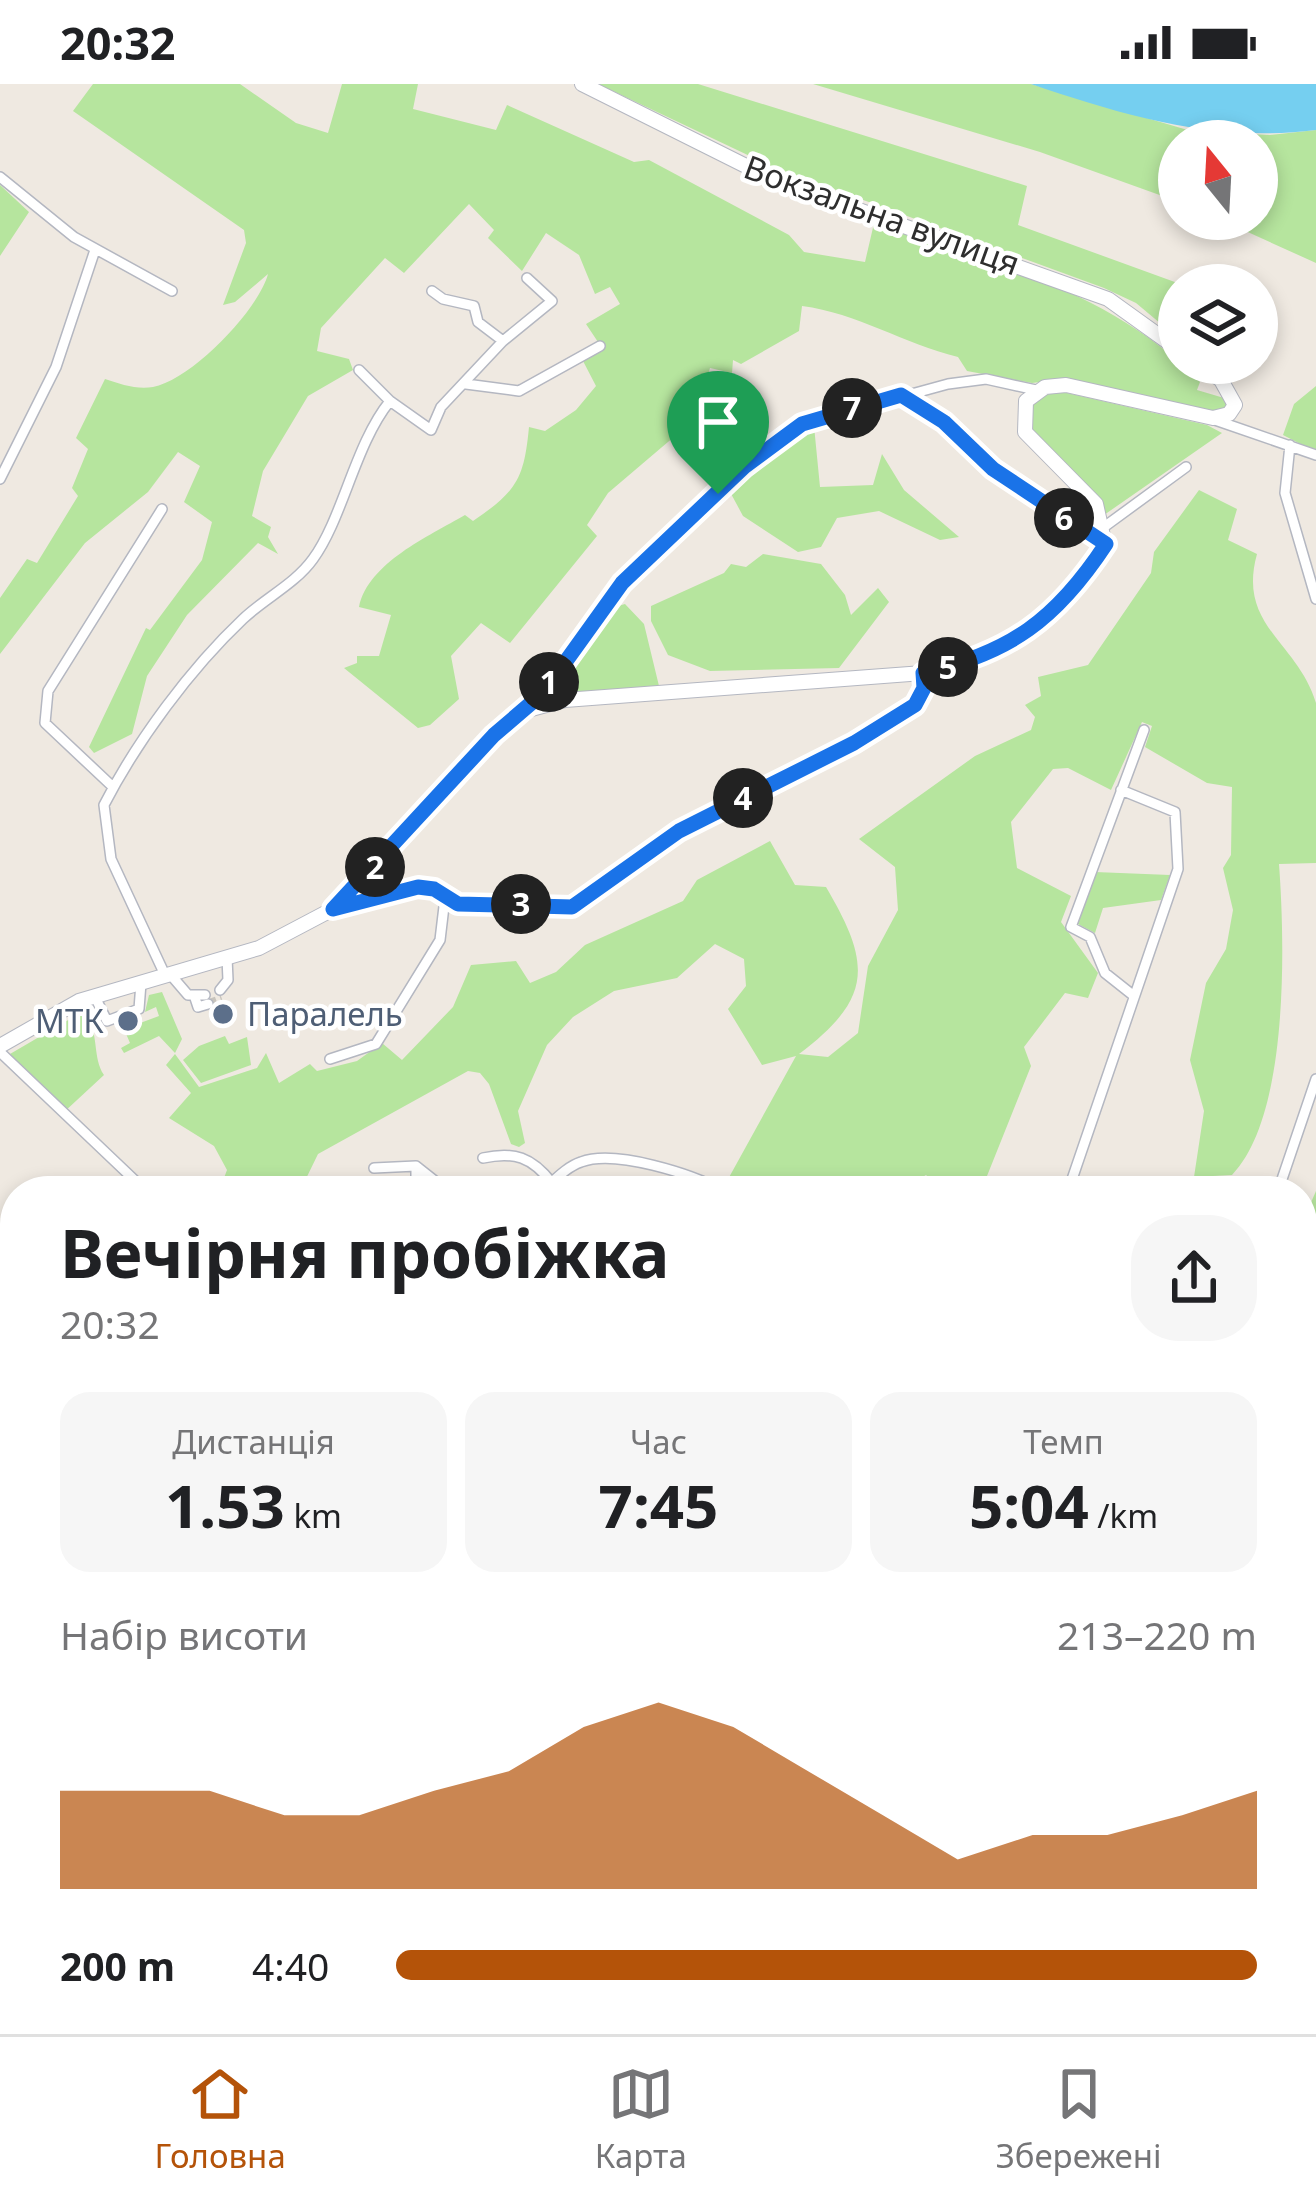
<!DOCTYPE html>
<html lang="uk">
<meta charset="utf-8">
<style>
:root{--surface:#fff;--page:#f6f6f6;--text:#202124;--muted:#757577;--line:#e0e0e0;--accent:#b45309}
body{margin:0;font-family:"Noto Sans",sans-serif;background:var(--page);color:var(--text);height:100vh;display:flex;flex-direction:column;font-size:45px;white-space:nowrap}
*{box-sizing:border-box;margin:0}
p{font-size:39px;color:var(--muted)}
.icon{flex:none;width:66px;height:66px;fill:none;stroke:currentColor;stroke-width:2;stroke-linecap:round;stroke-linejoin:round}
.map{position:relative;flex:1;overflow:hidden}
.sheet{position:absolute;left:0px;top:1092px;width:1317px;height:858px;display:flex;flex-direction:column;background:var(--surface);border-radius:48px 48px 0 0;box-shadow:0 6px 18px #0003}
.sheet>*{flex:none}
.needle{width:78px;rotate:342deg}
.buttons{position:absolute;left:1158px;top:36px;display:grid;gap:24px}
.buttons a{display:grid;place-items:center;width:120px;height:120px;border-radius:50%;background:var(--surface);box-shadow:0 6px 18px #0003;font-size:60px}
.pin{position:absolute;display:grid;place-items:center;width:102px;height:102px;color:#fff;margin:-123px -51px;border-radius:50% 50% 50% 0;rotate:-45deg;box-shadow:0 0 12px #0007}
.pin .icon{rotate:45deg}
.km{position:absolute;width:60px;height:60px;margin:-30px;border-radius:50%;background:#222;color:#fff;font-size:33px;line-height:60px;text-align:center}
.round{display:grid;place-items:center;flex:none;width:126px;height:126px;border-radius:48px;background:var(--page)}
.head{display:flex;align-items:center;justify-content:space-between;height:204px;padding:0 60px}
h1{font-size:66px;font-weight:700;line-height:90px}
.metrics{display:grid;grid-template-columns:repeat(3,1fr);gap:18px;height:204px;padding:12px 60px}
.metrics div{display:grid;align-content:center;border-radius:30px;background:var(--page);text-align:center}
.metrics b{font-size:60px;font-weight:700}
.metrics small{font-size:33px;font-weight:400}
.metrics p{font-size:33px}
.chart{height:336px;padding:24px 60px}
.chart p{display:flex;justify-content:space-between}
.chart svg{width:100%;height:216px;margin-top:12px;fill:var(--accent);opacity:.7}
ul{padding:0 60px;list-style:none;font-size:39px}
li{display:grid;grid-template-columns:192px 144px 1fr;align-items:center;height:90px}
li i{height:30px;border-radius:15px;background:var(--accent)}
.status{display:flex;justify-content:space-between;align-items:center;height:84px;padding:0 60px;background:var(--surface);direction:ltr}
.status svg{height:33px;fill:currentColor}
.tabs{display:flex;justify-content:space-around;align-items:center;height:168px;border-top:3px solid var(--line);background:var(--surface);font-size:33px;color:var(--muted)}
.tabs a{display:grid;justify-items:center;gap:6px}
.tabs .selected{color:var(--accent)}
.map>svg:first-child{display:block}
.green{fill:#b6e59e}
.water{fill:#75cff0}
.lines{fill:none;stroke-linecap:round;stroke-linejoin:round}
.street-tunnel{stroke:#c8c4bd;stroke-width:9;stroke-dasharray:9 4.5;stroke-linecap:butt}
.street-casing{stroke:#b4b7c1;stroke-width:12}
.secondary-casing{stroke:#b4b7c1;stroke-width:16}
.street{stroke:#fff;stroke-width:9}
.secondary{stroke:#fff;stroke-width:14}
.route-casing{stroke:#fff;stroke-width:24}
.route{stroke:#1a73e8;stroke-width:15}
.service-dot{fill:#5c6f8a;stroke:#fff;stroke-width:4.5}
.labels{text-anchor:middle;stroke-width:9;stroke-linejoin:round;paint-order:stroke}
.street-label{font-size:33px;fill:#2e2e2e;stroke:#fff}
.service-label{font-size:33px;fill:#4e5e75;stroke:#fff;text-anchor:start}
</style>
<div class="status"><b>20:32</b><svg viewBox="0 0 49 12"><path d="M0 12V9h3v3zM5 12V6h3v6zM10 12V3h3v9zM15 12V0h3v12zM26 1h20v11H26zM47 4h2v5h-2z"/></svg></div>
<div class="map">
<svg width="1316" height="1950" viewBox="0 0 1316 1950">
<rect width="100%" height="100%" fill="#efe9e1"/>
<!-- green -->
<path class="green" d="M 93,0 L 240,0 L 296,39 L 328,49 L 342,0 L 418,0 L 413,25 L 496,46 L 507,21 L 634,78 L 649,76 L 789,151 L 804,168 L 865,178 L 875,135 C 990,178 1114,208 1200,298 L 1197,306 L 1224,314 L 1228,322 L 1219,330 L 1063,295 L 1032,299 L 967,287 L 958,273 C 904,260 857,229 802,222 L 799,247 L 741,280 L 733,276 L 732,289 L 710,284 L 695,335 L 608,409 L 587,441 L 597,452 L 510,559 L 481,539 L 451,572 L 459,615 L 430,641 L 418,644 L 344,584 L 357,579 L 357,572 L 379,572 L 391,531 L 359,523 C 368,479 429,452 465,431 L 473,437 C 517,407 524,395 529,343 L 545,347 L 576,326 L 596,302 L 583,277 L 602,264 L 586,240 L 620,220 L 610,203 L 595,210 L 579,171 L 546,149 L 522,187 L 488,154 L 494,146 L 469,120 L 404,189 L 385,174 L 321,244 L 317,267 L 349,275 L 353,286 L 308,312 L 263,387 L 252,432 L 271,443 L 268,453 L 278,470 L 258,459 L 187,531 L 147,592 L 132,650 L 94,669 L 89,663 L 146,544 L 150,546 L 202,476 L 212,438 L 184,418 L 200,382 L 178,368 L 148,408 L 85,459 L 0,570 L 0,514 L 27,475 L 37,479 L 78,412 L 72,404 L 88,365 L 76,354 L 105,295 C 120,300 137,306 153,303 C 191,296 258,227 268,190 L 235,218 L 223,221 L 246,159 L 244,146 L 73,27 Z
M 598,0 L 698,0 L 1027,102 L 1018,141 L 1183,201 L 1179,255 L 1136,219 L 1104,204 L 773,83 Z
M 813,0 L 1031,0 L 1191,47 L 1270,51 L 1316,46 L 1316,179 L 1219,135 L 1257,135 L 1257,57 L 1179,57 L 1179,118 L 1040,68 Z
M 0,101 L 29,128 L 0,172 Z
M 1316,302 L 1316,368 L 1283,351 L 1294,320 Z
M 1063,308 L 1207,341 L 1222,349 L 1104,431 L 1077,391 L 1031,350 L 1029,325 L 1038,312 Z
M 814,342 L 820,403 L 873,401 L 882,370 L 904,406 L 959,453 L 940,456 L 879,427 L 837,434 L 821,463 L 798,468 L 743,432 L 729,406 Z
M 1199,406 L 1237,425 L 1228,456 L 1257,470 C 1237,542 1297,557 1316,619 C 1316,643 1316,747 1316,779 L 1279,780 C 1285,861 1289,1032 1232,1091 L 1194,1093 L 1204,1027 L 1190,976 L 1206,899 L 1226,865 L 1233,826 L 1223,784 L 1231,771 L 1232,703 L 1207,699 L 1145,663 L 1152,642 L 1142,638 L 1111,706 L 1068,684 L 1053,685 L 1011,738 L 1017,784 L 1071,812 L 1061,838 L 1098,889 L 1088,914 L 1065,909 L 1024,963 L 1031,982 L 981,1107 L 943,1107 L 926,1091 L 900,1107 L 748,1107 L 727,1097 L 796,972 L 762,981 L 728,925 L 746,902 L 744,875 L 715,860 L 677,894 L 614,907 L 573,933 L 547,961 L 518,1027 L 525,1059 L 519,1063 L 511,1060 L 489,1000 L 480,989 L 468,987 L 318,1070 L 300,1107 L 219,1107 L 227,1086 L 214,1062 L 169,1034 L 191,1009 L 166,981 L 175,970 L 199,1003 L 257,984 L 266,969 L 279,999 L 310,980 L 317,987 L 357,977 L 382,959 L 402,976 L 453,923 L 471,881 L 516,877 L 530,899 L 556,888 L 585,861 L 683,817 L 697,796 L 770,757 L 795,801 L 826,803 C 870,878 875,913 799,970 L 828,973 L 858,949 L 868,882 L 898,826 L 895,783 L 859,755 L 975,672 L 1031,646 L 1035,633 L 1025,621 L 1041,612 L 1038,593 L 1088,581 L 1151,489 L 1154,468 Z
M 763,470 L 821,480 L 845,511 L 851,531 L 878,504 L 889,518 L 839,584 L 710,587 L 668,571 L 651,537 L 651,522 L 724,489 L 731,480 L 746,483 Z
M 625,520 L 644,540 L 659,602 L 542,613 L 604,526 Z
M 1095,788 L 1170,791 L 1161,816 L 1103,824 L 1095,849 L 1076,839 Z
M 162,908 L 182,955 L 175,969 L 159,952 L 124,969 L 121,964 L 130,959 L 124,945 L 159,932 L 156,923 L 145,928 L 149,911 Z
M 82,928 C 101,945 91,972 104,991 L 63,1029 L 10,970 Z
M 225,952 L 229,960 L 247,953 L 251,981 L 201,999 L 183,976 L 199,962 Z
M 1316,1107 L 1316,1216 L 1302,1206 L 1302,1139 Z
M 15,1412 L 15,1711 L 0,1709 L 0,1458 Z"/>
<!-- water -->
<path class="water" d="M 1031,0 L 1316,0 L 1316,46 C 1216,59 1125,32 1031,0 Z"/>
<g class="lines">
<!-- street-tunnel -->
<path class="street-tunnel" d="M 208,920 L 222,915"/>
<!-- street casing -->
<g class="street-casing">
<path id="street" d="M 0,93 L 74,153 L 172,207
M 432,207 L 443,215 L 474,222 L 478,238 L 503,257
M 466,300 L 519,307 L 600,262
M 901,311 L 944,338 L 993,385 L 1104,460
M 390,317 L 431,346 L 441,323 L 503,257 L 552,217 L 527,194
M 1212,335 L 1316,371
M 1290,361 L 1285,409 L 1316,515
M 0,395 L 56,283 L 95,166
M 1104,443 L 1186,383
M 528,624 L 623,499 L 744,383 L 802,340 L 948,300 L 986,295 L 1036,306
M 113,703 L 45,639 L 48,607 L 162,425
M 335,825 L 418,803 L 434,805 L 459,820 L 572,823 L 679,747 L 854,659 L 915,621 L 924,604 L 923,589
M 170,890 L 188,911 L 205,911
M 165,891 L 111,775 L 104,721 C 137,657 190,585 243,535 C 265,514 295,500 313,475 C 343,434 355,360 390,317 L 359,286
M 220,906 L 228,896 L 227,874
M 94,911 L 107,937 L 139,925 L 141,899
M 1134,912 L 1105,889 L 1090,853 L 1071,843 L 1144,646
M 195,914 L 198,923 L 208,920
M 0,968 L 146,1107
M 330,975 L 376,960 L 440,856 L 445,814
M 483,1074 C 514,1067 532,1073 552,1099
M 374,1084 L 416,1082 L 440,1101 L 461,1100
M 416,1107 L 416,1082
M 542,1107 C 554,1097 566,1083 581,1078 C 615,1065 692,1090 723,1107
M 1068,1107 L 1178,785 L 1175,728 L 1121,706
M 1278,1107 L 1316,995
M 0,1271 L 15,1258
M 1302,1323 L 1316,1328
M 1302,1516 L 1316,1520
M 1302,1627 L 1316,1633
M 0,1757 L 15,1760
M 1302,1784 L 1316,1790
M 1302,1921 L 1316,1927
M 560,1935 L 604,1943 L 614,1935
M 630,1935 L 683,1950
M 763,1935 L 764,1950
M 84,1950 L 86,1935
M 133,1950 L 135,1935
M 179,1950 L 181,1935
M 231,1950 L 233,1935
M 340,1950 L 343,1935
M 394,1950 L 396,1935
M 443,1950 L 445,1935
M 493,1950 L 494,1935
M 544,1950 L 546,1935
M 1138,1950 L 1143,1935"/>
</g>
<!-- secondary casing -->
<g class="secondary-casing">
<path id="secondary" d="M 582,0 L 772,95 L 1108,215 L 1179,266
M 0,962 L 79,917 L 259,864 L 333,825 L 494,651 L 524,627 L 565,616 L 923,589 L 963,580 L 1032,546 L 1067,512 L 1105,461 L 1096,420 L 1025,348 L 1026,317 L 1045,303 L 1066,301 L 1213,334 L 1229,330 L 1235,321 L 1221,296 L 1197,279"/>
</g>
<!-- street -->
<use href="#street" class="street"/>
<!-- secondary -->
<use href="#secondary" class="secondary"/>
</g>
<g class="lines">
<!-- route casing -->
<g class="route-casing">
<path id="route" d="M 901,311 L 944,338 L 993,385 L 1106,460 C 1056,536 1010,569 923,589 L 924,604 L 915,621 L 854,659 L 679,747 L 572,823 L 458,820 L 434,805 L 418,803 L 333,825 L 494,651 L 543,609 L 622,499 L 744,383 L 802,340 Z"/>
</g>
<!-- route -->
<use href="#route" class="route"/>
</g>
<!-- markers -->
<g class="service-dot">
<circle cx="223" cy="930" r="12"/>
<circle cx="128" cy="937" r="12"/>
</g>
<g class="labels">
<!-- street labels -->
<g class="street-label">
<text transform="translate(882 131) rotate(20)" y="12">Вокзальна вулиця</text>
</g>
<!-- service labels -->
<g class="service-label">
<text x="247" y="942">Паралель</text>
<text x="104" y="949" text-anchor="end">МТК</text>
</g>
</g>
</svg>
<div class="buttons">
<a><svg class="needle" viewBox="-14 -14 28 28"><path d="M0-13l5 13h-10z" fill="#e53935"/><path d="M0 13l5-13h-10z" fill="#757577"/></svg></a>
<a><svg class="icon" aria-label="layers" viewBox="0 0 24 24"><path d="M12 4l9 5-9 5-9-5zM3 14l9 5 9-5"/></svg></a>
</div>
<div class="pin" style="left:718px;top:410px;background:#1e9e55"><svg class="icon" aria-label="arrive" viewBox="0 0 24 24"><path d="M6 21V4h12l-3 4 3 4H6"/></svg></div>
<b class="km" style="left:549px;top:598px">1</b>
<b class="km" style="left:375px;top:783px">2</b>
<b class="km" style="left:521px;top:820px">3</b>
<b class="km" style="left:743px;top:714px">4</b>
<b class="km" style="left:948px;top:583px">5</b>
<b class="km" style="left:1064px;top:434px">6</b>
<b class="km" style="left:852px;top:324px">7</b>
<section class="sheet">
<div class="head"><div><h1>Вечірня пробіжка</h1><p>20:32</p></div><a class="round"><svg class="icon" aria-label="share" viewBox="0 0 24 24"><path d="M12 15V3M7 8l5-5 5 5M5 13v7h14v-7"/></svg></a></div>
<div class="metrics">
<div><p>Дистанція</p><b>1.53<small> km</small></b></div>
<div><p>Час</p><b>7:45</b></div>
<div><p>Темп</p><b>5:04<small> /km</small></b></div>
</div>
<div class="chart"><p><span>Набір висоти</span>213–220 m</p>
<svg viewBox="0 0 160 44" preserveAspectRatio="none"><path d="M0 44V24L10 24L20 24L30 29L40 29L50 24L60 20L70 11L80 6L90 11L100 20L110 29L120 38L130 33L140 33L150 29L160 24V44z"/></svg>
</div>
<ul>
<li><b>200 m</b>4:40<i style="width:100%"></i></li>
</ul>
</section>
</div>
<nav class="tabs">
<a class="selected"><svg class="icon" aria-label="home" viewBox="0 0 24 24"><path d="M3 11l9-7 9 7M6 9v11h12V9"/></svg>Головна</a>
<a><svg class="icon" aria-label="map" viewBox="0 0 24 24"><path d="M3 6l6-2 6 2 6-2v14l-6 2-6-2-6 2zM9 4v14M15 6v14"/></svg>Карта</a>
<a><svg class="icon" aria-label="saved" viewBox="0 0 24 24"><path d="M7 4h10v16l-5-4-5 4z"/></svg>Збережені</a>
</nav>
